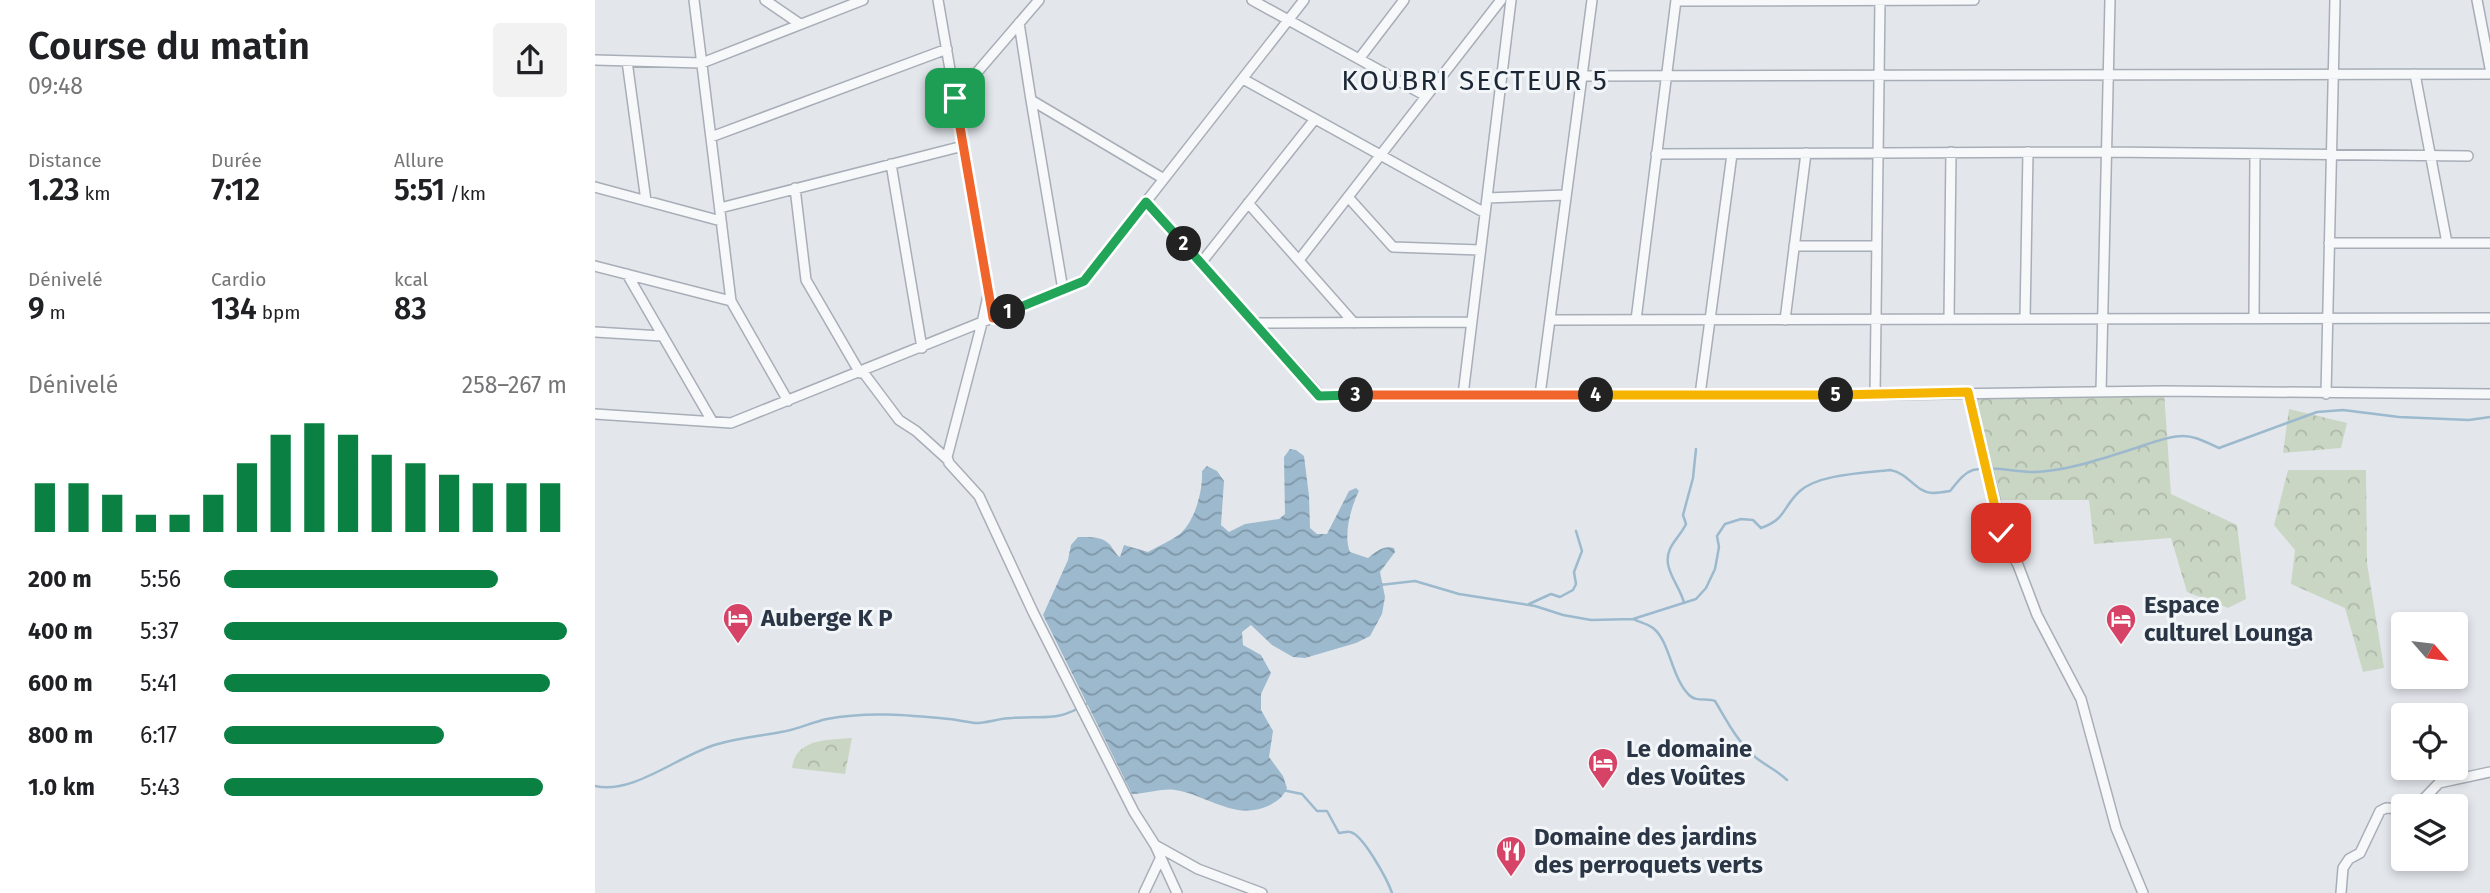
<!DOCTYPE html>
<html lang="fr">
<meta charset="utf-8">
<style>
:root{--surface:#fff;--page:#f2f2f2;--text:#202124;--muted:#757577;--accent:#0b8043}
body{margin:0;font-family:"Fira Sans",sans-serif;background:var(--page);color:var(--text);height:100vh;display:flex;flex-direction:column;font-size:26px;white-space:nowrap}
*{box-sizing:border-box;margin:0}
p{font-size:23px;color:var(--muted)}
.icon{flex:none;width:38px;height:38px;fill:none;stroke:currentColor;stroke-width:2;stroke-linecap:round;stroke-linejoin:round}
.map{position:relative;flex:1;overflow:hidden}
.side{display:flex;flex-direction:column;background:var(--surface);width:595px}
.side>*{flex:none}
.needle{width:46px;rotate:118deg}
.buttons{position:absolute;left:1796px;top:612px;display:grid;gap:14px}
.buttons a{display:grid;place-items:center;width:77px;height:77px;border-radius:7px;background:var(--surface);box-shadow:0 4px 10px #0003;font-size:35px}
.pin{position:absolute;display:grid;place-items:center;width:60px;height:60px;color:#fff;margin:-30px;border-radius:14px;box-shadow:0 4px 10px #0006}
.km{position:absolute;width:35px;height:35px;margin:-18px;border-radius:50%;background:#222;color:#fff;font-size:19px;line-height:35px;text-align:center}
.round{display:grid;place-items:center;flex:none;width:74px;height:74px;border-radius:7px;background:var(--page)}
.head{display:flex;align-items:center;justify-content:space-between;height:119px;padding:0 28px}
h1{font-size:38px;font-weight:600;line-height:52px}
.metrics{display:grid;grid-template-columns:repeat(3,1fr);gap:10px;height:119px;padding:7px 28px}
.metrics div{display:grid;align-content:center}
.metrics b{font-size:30px;font-weight:600}
.metrics small{font-size:19px;font-weight:400}
.metrics p{font-size:19px}
.chart{height:196px;padding:14px 28px}
.chart p{display:flex;justify-content:space-between}
.chart svg{width:100%;height:126px;margin-top:7px;stroke:var(--accent);stroke-width:6}
ul{padding:0 28px;list-style:none;font-size:23px}
li{display:grid;grid-template-columns:112px 84px 1fr;align-items:center;height:52px}
li i{height:18px;border-radius:9px;background:var(--accent)}
main{display:flex;flex:1;min-height:0}
.map>svg:first-child{display:block}
.forest{fill:url(#forest-crowns)}
.water{fill:url(#water-waves)}
.lines{fill:none;stroke-linecap:round;stroke-linejoin:round}
.stream{stroke:#9cb9cd;stroke-width:2.5}
.minor-casing{stroke:#a8aeb7;stroke-width:12}
.minor{stroke:#f6f8fa;stroke-width:9}
.split-1-casing{stroke:#fff;stroke-width:14}
.split-2-casing{stroke:#fff;stroke-width:14}
.split-3-casing{stroke:#fff;stroke-width:14}
.split-4-casing{stroke:#fff;stroke-width:14}
.split-5-casing{stroke:#fff;stroke-width:14}
.split-6-casing{stroke:#fff;stroke-width:14}
.split-1{stroke:#f0652b;stroke-width:9}
.split-2{stroke:#22a559;stroke-width:9}
.split-3{stroke:#22a559;stroke-width:9}
.split-4{stroke:#f0652b;stroke-width:9}
.split-5{stroke:#f5b400;stroke-width:9}
.split-6{stroke:#f5b400;stroke-width:9}
.labels{text-anchor:middle;stroke-width:6;stroke-linejoin:round;paint-order:stroke}
.poi-label{font-size:24px;font-weight:bold;fill:#2a3645;stroke:#f3f6f9;text-anchor:start}
.quarter-label{font-size:28px;letter-spacing:2px;fill:#1c2736;stroke:#f3f6f9}
</style>
<main>
<section class="side">
<div class="head"><div><h1>Course du matin</h1><p>09:48</p></div><a class="round"><svg class="icon" aria-label="share" viewBox="0 0 24 24"><path d="M12 15V3M7 8l5-5 5 5M5 13v7h14v-7"/></svg></a></div>
<div class="metrics">
<div><p>Distance</p><b>1.23<small> km</small></b></div>
<div><p>Durée</p><b>7:12</b></div>
<div><p>Allure</p><b>5:51<small> /km</small></b></div>
</div>
<div class="metrics">
<div><p>Dénivelé</p><b>9<small> m</small></b></div>
<div><p>Cardio</p><b>134<small> bpm</small></b></div>
<div><p>kcal</p><b>83</b></div>
</div>
<div class="chart"><p><span>Dénivelé</span>258–267 m</p>
<svg viewBox="0 0 160 44" preserveAspectRatio="none"><path d="M5 44V27M15 44V27M25 44V31M35 44V38M45 44V38M55 44V31M65 44V20M75 44V10M85 44V6M95 44V10M105 44V17M115 44V20M125 44V24M135 44V27M145 44V27M155 44V27"/></svg>
</div>
<ul>
<li><b>200 m</b>5:56<i style="width:80%"></i></li>
<li><b>400 m</b>5:37<i style="width:100%"></i></li>
<li><b>600 m</b>5:41<i style="width:95%"></i></li>
<li><b>800 m</b>6:17<i style="width:64%"></i></li>
<li><b>1.0 km</b>5:43<i style="width:93%"></i></li>
</ul>
</section>
<div class="map">
<svg width="1895" height="893" viewBox="0 0 1895 893">
<defs>
<pattern id="forest-crowns" width="20" height="18" patternUnits="userSpaceOnUse" patternTransform="scale(1.75)"><rect width="20" height="18" fill="#cad6c4"/><path d="M2 6a3 3 0 1 1 6 0M12 15a3 3 0 1 1 6 0" fill="none" stroke="#aeb8aa"/></pattern>
<pattern id="water-waves" width="16" height="10" patternUnits="userSpaceOnUse" patternTransform="scale(1.75)"><rect width="16" height="10" fill="#9cb9cd"/><path d="M0 5q4-4 8 0t8 0" fill="none" stroke="#7f97a8"/></pattern>
</defs>
<rect width="100%" height="100%" fill="#e3e7ec"/>
<!-- forest -->
<path class="forest" d="M 1569,391 L 1576,494 L 1642,525 L 1651,599 L 1633,608 L 1592,592 L 1576,538 L 1499,544 L 1494,500 L 1400,500 L 1373,392 Z
M 1694,409 L 1752,423 L 1746,448 L 1688,453 Z
M 1693,470 L 1771,470 L 1772,563 L 1789,668 L 1768,672 L 1750,608 L 1696,584 L 1700,550 L 1679,525 Z
M 257,738 L 250,774 L 197,768 C 201,738 233,740 257,738 Z"/>
<!-- water -->
<path class="water" d="M 695,449 L 701,450 L 709,456 L 714,496 L 715,528 L 722,534 L 732,534 L 754,491 L 761,488 L 764,491 C 756,506 748,536 755,552 L 773,558 C 781,552 788,545 799,548 L 800,552 L 785,572 L 790,597 L 787,614 L 775,636 L 761,643 L 710,658 L 698,657 L 677,645 L 656,625 L 647,632 L 648,645 L 666,655 L 676,673 L 666,694 L 666,710 L 678,731 L 674,757 L 688,776 L 692,788 C 688,797 683,801 673,806 C 640,821 612,795 580,790 C 566,788 551,794 537,794 L 448,615 L 473,560 L 476,545 L 483,537 C 492,537 506,536 513,543 C 518,547 519,553 525,557 L 529,545 L 553,552 C 560,548 581,538 586,533 C 601,519 608,489 607,471 L 612,466 L 622,471 L 629,481 L 626,525 L 634,532 L 650,524 L 684,519 L 690,514 L 689,457 Z"/>
<g class="lines">
<!-- stream -->
<path class="stream" d="M 785,585 L 820,581 L 864,594 L 940,606 L 968,615 L 996,620 L 1038,619 L 1101,599 L 1111,588 L 1120,569 L 1124,547 L 1122,536 L 1130,524 L 1146,519 L 1158,520 L 1166,528 C 1192,519 1187,507 1205,491 C 1224,474 1270,473 1295,470 C 1314,473 1320,492 1337,493 C 1342,493 1349,492 1355,491 C 1361,484 1368,473 1378,470 C 1400,465 1421,473 1442,472 C 1476,470 1509,458 1541,448 C 1556,443 1573,436 1588,436 C 1601,436 1612,443 1624,448 L 1722,412 L 1748,410 L 1804,417 L 1874,420 L 1895,417
M 1089,603 C 1085,585 1066,568 1075,549 C 1079,540 1087,533 1091,524 L 1088,515 L 1098,478 L 1101,449
M 934,604 L 956,594 L 965,597 L 978,590 L 981,584 L 979,572 L 987,551 L 981,531
M 1038,619 C 1044,622 1053,624 1058,628 C 1075,641 1076,677 1094,695 C 1101,702 1111,698 1120,701 C 1132,721 1142,741 1159,756 C 1169,765 1182,770 1192,780
M 0,786 C 39,795 85,754 123,744 C 144,738 165,736 186,732 C 202,730 217,722 232,719 C 272,711 314,715 354,719 C 363,720 372,722 380,723 C 393,723 405,718 417,718 C 452,715 460,723 493,703
M 687,790 L 707,794 L 722,811 L 732,811 L 744,833 C 748,833 752,831 755,832 C 768,834 793,881 797,893"/>
<!-- minor casing -->
<g class="minor-casing">
<path id="minor" d="M 99,0 L 136,301 L 193,401
M 170,0 L 205,24
M 343,0 L 398,318
M 657,0 L 831,96
M 1882,0 L 1895,68
M 1081,1 L 1379,0
M 424,23 L 436,100 L 569,179
M 764,59 L 809,0
M 0,60 L 107,63 L 268,0
M 32,61 L 51,201
M 1820,74 L 1852,243
M 987,76 L 1895,74
M 648,79 L 890,213
M 360,98 L 444,0
M 436,100 L 468,290
M 116,137 L 352,49
M 1061,154 L 1511,152 L 1873,156
M 296,164 L 327,348
M 0,187 L 126,221
M 200,188 L 211,280 L 265,373
M 753,197 L 798,247 L 885,250
M 892,198 L 971,195
M 551,202 L 725,395 L 1280,395 L 1569,391 L 1895,394
M 653,203 L 759,323
M 125,208 L 368,146
M 1734,243 L 1895,243
M 1199,246 L 1282,246
M 704,260 L 906,0
M 606,263 L 720,119
M 0,266 L 136,301
M 32,274 L 117,421
M 394,291 L 387,323 L 352,457 L 354,463 L 384,496 L 438,612 L 539,812 L 560,845 L 582,893
M 1659,318 L 1660,154
M 1354,319 L 1356,152
M 1430,319 L 1433,152
M 955,320 L 1895,318
M 1041,320 L 1081,0
M 1190,320 L 1211,153
M 660,323 L 877,322
M 0,332 L 67,336
M 268,372 L 304,420 L 321,431 L 353,460
M 1373,392 L 1400,500 L 1404,530 L 1423,565 L 1442,615 L 1486,699 L 1521,828 L 1548,893
M 1506,392 L 1515,0
M 1731,394 L 1740,0
M 868,395 L 916,0
M 945,395 L 997,0
M 1105,395 L 1137,154
M 1280,395 L 1285,0
M 0,414 L 136,423 L 489,281 L 709,0
M 1821,807 L 1844,783 L 1895,772
M 560,845 L 603,869 L 667,893
M 549,893 L 565,859
M 1746,893 L 1748,868 L 1754,859 L 1765,853 L 1785,811 L 1791,808 L 1808,809"/>
</g>
<!-- minor -->
<use href="#minor" class="minor"/>
</g>
<g class="lines">
<!-- split-1 casing -->
<g class="split-1-casing">
<path id="split-1" d="M 360,98 L 398,318 L 413,312"/>
</g>
<!-- split-2 casing -->
<g class="split-2-casing">
<path id="split-2" d="M 413,312 L 489,281 L 551,202 L 589,244"/>
</g>
<!-- split-3 casing -->
<g class="split-3-casing">
<path id="split-3" d="M 589,244 L 724,396 L 761,395"/>
</g>
<!-- split-4 casing -->
<g class="split-4-casing">
<path id="split-4" d="M 761,395 L 1001,395"/>
</g>
<!-- split-5 casing -->
<g class="split-5-casing">
<path id="split-5" d="M 1001,395 L 1241,395"/>
</g>
<!-- split-6 casing -->
<g class="split-6-casing">
<path id="split-6" d="M 1241,395 L 1373,392 L 1406,533"/>
</g>
<!-- split-1 -->
<use href="#split-1" class="split-1"/>
<!-- split-2 -->
<use href="#split-2" class="split-2"/>
<!-- split-3 -->
<use href="#split-3" class="split-3"/>
<!-- split-4 -->
<use href="#split-4" class="split-4"/>
<!-- split-5 -->
<use href="#split-5" class="split-5"/>
<!-- split-6 -->
<use href="#split-6" class="split-6"/>
</g>
<!-- icons -->
<defs>
<g id="hotel-pin" transform="scale(1.575)"><path d="M0 17L-7.5 6A9.5 9.5 0 1 1 7.5 6Z" fill="#d64366" stroke="#f3f6f9"/><path d="M-6-4.5h1.5V1H6V5H4.5V3h-9V5H-6ZM-4 0a1.8 1.8 0 1 1 3.6 0ZM.5 0V-2.5h3Q6-2.5 6 0Z" fill="#fff"/></g>
<g id="restaurant-pin" transform="scale(1.575)"><path d="M0 17L-7.5 6A9.5 9.5 0 1 1 7.5 6Z" fill="#d64366" stroke="#f3f6f9"/><path d="M-5-6h1v4h1v-4h1v4h1v-4h1v5L-1.5 .5V6h-2V.5L-5-1ZM5-6V6H3V1.5H1.5Q1.5-4 5-6Z" fill="#fff"/></g>
</defs>
<g fill-rule="evenodd">
<use href="#hotel-pin" x="143" y="618"/>
<use href="#hotel-pin" x="1526" y="619"/>
<use href="#hotel-pin" x="1008" y="763"/>
<use href="#restaurant-pin" x="916" y="851"/>
</g>
<g class="labels">
<!-- poi labels -->
<g class="poi-label">
<text x="1549" y="613">Espace<tspan x="1549" dy="28">culturel Lounga</tspan></text>
<text x="166" y="626">Auberge K P</text>
<text x="1031" y="757">Le domaine<tspan x="1031" dy="28">des Voûtes</tspan></text>
<text x="939" y="845">Domaine des jardins<tspan x="939" dy="28">des perroquets verts</tspan></text>
</g>
<!-- quarter labels -->
<g class="quarter-label">
<text x="880" y="90">KOUBRI SECTEUR 5</text>
</g>
</g>
</svg>
<div class="buttons">
<a><svg class="needle" viewBox="-14 -14 28 28"><path d="M0-13l5 13h-10z" fill="#e53935"/><path d="M0 13l5-13h-10z" fill="#757577"/></svg></a>
<a><svg class="icon" aria-label="locate" viewBox="0 0 24 24"><circle cx="12" cy="12" r="6"/><path d="M12 2v4M12 18v4M2 12h4M18 12h4"/></svg></a>
<a><svg class="icon" aria-label="layers" viewBox="0 0 24 24"><path d="M12 4l9 5-9 5-9-5zM3 14l9 5 9-5"/></svg></a>
</div>
<div class="pin" style="left:360px;top:98px;background:#1e9e55"><svg class="icon" aria-label="arrive" viewBox="0 0 24 24"><path d="M6 21V4h12l-3 4 3 4H6"/></svg></div>
<div class="pin" style="left:1406px;top:533px;background:#d93025"><svg class="icon" aria-label="check" viewBox="0 0 24 24"><path d="M5 12l5 5 9-10"/></svg></div>
<b class="km" style="left:413px;top:312px">1</b>
<b class="km" style="left:589px;top:244px">2</b>
<b class="km" style="left:761px;top:395px">3</b>
<b class="km" style="left:1001px;top:395px">4</b>
<b class="km" style="left:1241px;top:395px">5</b>
</div>
</main>
